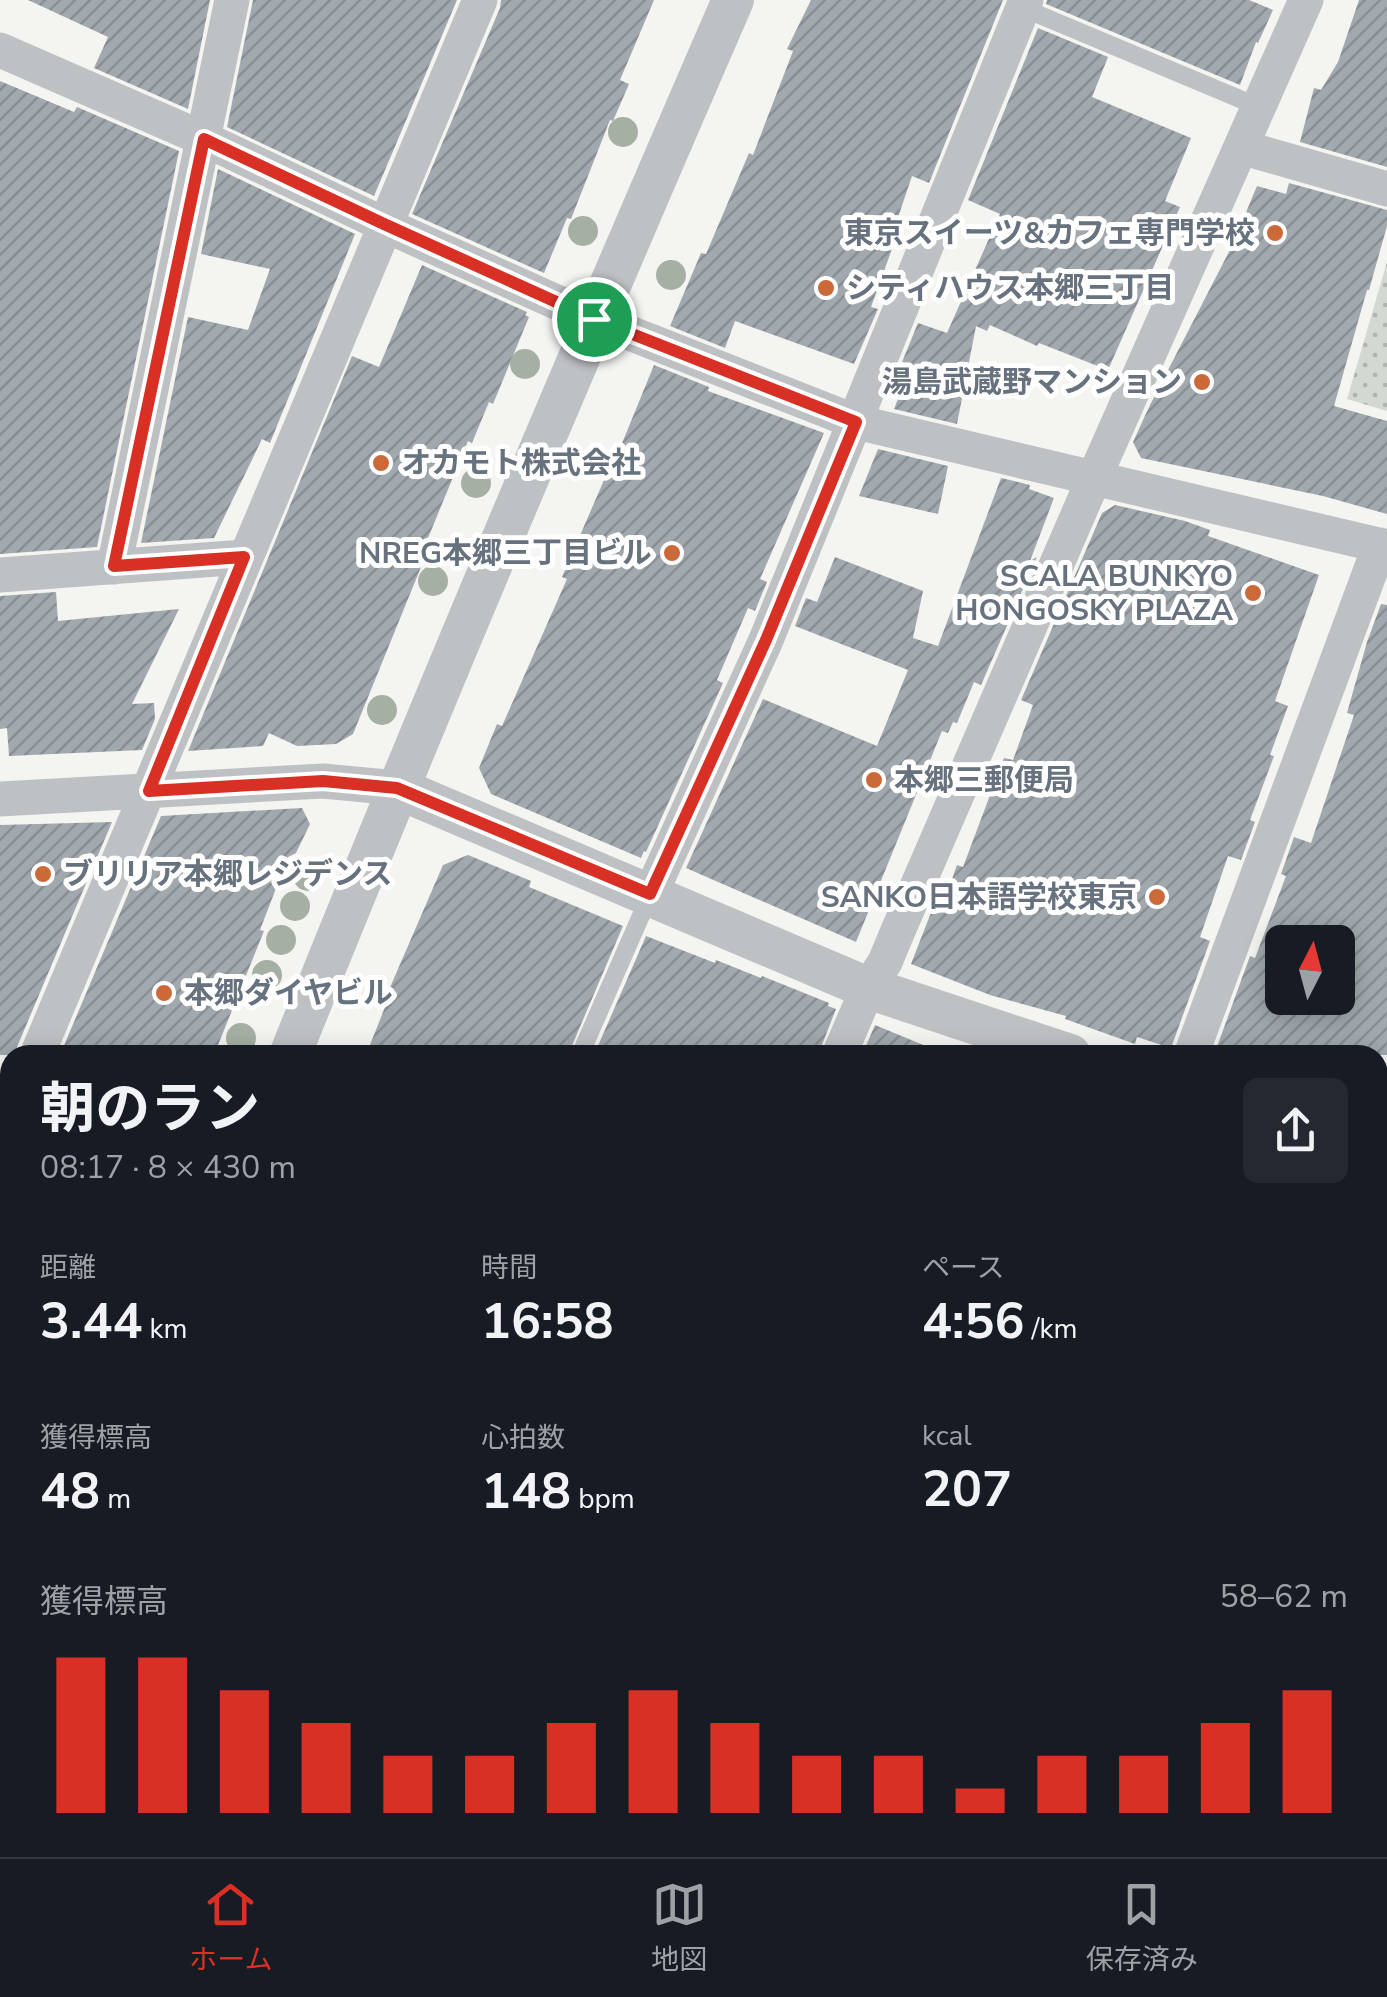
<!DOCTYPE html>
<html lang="ja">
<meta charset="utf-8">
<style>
:root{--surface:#171b24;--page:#242831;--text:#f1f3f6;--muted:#9ea1a6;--line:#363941;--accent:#d93025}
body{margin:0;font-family:"Nunito Sans","Noto Sans JP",sans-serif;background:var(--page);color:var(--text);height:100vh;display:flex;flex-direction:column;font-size:38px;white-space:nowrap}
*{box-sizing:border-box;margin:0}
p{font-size:32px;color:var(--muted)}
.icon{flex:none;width:55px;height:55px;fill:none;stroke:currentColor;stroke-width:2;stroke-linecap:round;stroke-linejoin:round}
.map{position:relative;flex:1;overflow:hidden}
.drawer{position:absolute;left:0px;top:1045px;width:1388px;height:812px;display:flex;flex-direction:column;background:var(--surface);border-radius:30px 30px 0 0;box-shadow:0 5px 25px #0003}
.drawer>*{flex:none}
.needle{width:65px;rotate:6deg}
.fabs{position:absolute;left:1265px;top:925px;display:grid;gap:20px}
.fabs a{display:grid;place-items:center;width:90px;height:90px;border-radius:15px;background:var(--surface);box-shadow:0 5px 25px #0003;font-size:50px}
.pin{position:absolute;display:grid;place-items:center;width:85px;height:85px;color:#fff;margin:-42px;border:5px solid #fff;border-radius:50%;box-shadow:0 2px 10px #0007}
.round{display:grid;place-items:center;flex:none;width:105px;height:105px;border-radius:15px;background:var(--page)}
.headline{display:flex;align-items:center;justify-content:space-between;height:170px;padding:0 40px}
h1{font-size:55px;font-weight:700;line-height:75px}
.figures{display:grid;grid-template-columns:repeat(3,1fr);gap:15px;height:170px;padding:10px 40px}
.figures div{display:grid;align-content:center}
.figures b{font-size:50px;font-weight:700}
.figures small{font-size:28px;font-weight:400}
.figures p{font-size:28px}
.chart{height:280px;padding:20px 40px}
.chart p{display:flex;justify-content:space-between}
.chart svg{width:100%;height:180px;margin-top:10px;stroke:var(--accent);stroke-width:6}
.dock{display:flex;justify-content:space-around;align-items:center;height:140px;border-top:2px solid var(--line);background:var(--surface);font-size:28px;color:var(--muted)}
.dock a{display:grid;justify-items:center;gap:5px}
.dock .current{color:var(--accent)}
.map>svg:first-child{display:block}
.park{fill:url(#park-dots)}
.building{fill:url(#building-hatch);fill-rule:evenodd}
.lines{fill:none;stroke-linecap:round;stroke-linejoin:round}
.trunk-casing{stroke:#b1b4b7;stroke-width:60}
.service{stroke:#bec1c4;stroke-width:18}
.pedestrian{stroke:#bec1c4;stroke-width:25}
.minor{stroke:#bec1c4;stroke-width:35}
.tertiary{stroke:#bec1c4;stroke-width:42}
.trunk{stroke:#fff;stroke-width:55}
.tree{fill:#a6afa4}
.route-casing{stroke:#fff;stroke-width:20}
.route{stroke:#d93025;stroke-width:12}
.poi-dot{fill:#cc6939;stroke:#fff;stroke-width:4}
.labels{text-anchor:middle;stroke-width:10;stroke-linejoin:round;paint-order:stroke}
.poi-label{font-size:30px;font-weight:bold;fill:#67727e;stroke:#fff;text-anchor:end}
</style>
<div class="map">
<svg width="1387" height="1857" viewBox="0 0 1387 1857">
<defs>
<pattern id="park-dots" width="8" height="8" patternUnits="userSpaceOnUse" patternTransform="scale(2.5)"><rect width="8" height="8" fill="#d3d9d1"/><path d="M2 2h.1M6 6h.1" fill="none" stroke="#afb4af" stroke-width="1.8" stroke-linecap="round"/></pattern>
<pattern id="building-hatch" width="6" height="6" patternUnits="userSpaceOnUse" patternTransform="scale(2.5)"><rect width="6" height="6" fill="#a2a9ae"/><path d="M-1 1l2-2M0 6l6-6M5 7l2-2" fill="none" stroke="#888e93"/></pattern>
</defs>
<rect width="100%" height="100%" fill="#f4f4f1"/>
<!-- park -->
<path class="park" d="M 1387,262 L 1387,411 L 1347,399 Z"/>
<!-- building -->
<path class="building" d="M 28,0 L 210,0 L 188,109 L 94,68 L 108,37 Z
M 253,0 L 457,0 L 374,196 L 227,127 Z
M 501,0 L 654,0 L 620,80 L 629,84 L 613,121 L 610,120 L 571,219 L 567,218 L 544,273 L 412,214 L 500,8 Z
M 811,0 L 1003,0 L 929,183 L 912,176 L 889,244 L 893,246 L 871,307 L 878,309 L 854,364 L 735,321 L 725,348 L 670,326 L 701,253 L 706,254 L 749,153 L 753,155 L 793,51 L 787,49 Z
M 1047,0 L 1249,0 L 1273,10 L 1258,43 L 1256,42 L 1240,85 L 1046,4 Z
M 1359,0 L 1387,0 L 1387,167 L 1300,142 L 1314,88 L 1321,90 L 1338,62 Z
M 1038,28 L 1108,57 L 1092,97 L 1191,138 L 1165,201 L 1180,207 L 1108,370 L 1039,343 L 1037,346 L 990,325 L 987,331 L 976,326 L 957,424 L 894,409 L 911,366 L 902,362 L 918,323 L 947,333 L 1000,214 L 968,200 Z
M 0,81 L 74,112 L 77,107 L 179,151 L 97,547 L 0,554 Z
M 218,169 L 355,234 L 270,443 L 262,439 L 214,538 L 141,543 L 188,317 L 248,330 L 270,269 L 201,254 Z
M 1289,183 L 1387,210 L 1387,226 L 1369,290 L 1367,290 L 1334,406 L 1387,421 L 1387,514 L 1323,496 L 1141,458 L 1133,442 L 1150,405 L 1232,246 L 1257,186 L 1286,194 Z
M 422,265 L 527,312 L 525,315 L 529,317 L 493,404 L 489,402 L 472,443 L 468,441 L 428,538 L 432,540 L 353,734 L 336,744 L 297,746 L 269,733 L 263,746 L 188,751 L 352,356 L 379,367 Z
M 654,365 L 709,387 L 708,391 L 824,433 L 760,579 L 767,582 L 755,611 L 748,608 L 717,680 L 723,683 L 646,852 L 644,851 L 641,858 L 491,794 L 479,768 L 497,724 L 502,726 L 567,579 L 562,577 L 614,457 L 616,458 Z
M 878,449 L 948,466 L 938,514 L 859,496 Z
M 1001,478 L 1030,485 L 1029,489 L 1054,498 L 1030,561 L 1037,557 L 981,685 L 974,682 L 957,723 L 953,722 L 948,733 L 942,731 L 856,942 L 686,868 L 763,699 L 877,746 L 908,670 L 795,626 L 806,598 L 817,602 L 835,557 L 923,591 L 913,638 L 938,646 Z
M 1115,505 L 1185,521 L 1210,530 L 1208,536 L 1319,575 L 1275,701 L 1288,706 L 1270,755 L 1274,756 L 1250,820 L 1255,822 L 1241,860 L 1228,856 L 1200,937 L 1210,941 L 1171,1048 L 1137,1037 L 1135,1044 L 1065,1019 L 1066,1016 L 990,995 L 911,964 L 932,910 L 940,913 L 957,865 L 963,867 L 1004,758 L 1013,760 L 1033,705 L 1021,700 L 1102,513 Z
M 56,592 L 58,621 L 179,609 L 132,704 L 154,703 L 155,719 L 142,750 L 9,756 L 7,728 L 0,729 L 0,596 Z
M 1381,604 L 1387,605 L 1387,1055 L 1214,1055 L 1250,956 L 1255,958 L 1286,876 L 1281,874 L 1294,837 L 1311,843 L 1354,715 L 1347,713 L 1367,642 ZM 1282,942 L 1338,942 L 1338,998 L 1282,998 Z
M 302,808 L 310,824 L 296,853 L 288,857 L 260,930 L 264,931 L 214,1055 L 60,1055 L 161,816 Z
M 112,822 L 17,1047 L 16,1055 L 0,1055 L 0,825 Z
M 468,855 L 531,881 L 529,887 L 623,926 L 568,1055 L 366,1055 L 385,1007 L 382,1006 L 443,865 Z
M 646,936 L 715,963 L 716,960 L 761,978 L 762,976 L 829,1003 L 828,1006 L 836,1009 L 818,1055 L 594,1055 Z
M 875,1025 L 945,1054 L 945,1055 L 862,1055 Z"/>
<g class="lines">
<!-- trunk casing -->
<g class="trunk-casing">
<path id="trunk" d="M 0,1807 L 10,1818
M 37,1848 L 45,1857"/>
</g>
<!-- service -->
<path class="service" d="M 1023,8 L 1259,107
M 580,1055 L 650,895
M 523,1848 L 539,1857
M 817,1848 L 834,1857"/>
<!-- pedestrian -->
<path class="pedestrian" d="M 1378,1778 L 1387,1782"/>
<!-- minor -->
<path class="minor" d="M 0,50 L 204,139 L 383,224 L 594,319 L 856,422 L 1387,547
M 1241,147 L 1387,189
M 114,567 L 232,0
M 0,575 L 244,557
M 0,799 L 323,781 L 397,788
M 650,895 L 766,640 L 1026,0
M 37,1055 C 186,704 329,351 480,0
M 839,1055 L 868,988 L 885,962 L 897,933 L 1094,478 L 1306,0
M 1191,1055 L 1380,545
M 0,1142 L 10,1118
M 0,1300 L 10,1304
M 1378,1578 L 1387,1584
M 366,1848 L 376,1857
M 1201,1848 L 1213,1857
M 491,1857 L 495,1848
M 877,1857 L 881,1848"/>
<!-- tertiary -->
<path class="tertiary" d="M 397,788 L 868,988 L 1070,1055
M 290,1055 C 432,701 581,350 733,0
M 1378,1157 L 1387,1160
M 1378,1553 L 1387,1517
M 0,1726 L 10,1702
M 1308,1857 L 1310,1848"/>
<!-- trunk -->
<use href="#trunk" class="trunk"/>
</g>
<!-- trees -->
<g class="tree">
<circle cx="623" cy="132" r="15"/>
<circle cx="583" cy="231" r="15"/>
<circle cx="671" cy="275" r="15"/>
<circle cx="525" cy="364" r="15"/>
<circle cx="476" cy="483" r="15"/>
<circle cx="433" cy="581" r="15"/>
<circle cx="382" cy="710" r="15"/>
<circle cx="308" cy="876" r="15"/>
<circle cx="295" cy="906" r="15"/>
<circle cx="281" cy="940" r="15"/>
<circle cx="267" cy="975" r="15"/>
<circle cx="241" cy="1038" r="15"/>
</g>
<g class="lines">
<!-- route casing -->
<g class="route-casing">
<path id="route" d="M 204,139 L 384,224 L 594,319 L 856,422 L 766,640 L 650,894 L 397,788 L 323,781 L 149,791 L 244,557 L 114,566 Z"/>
</g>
<!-- route -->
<use href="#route" class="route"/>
</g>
<!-- markers -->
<g class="poi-dot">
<circle cx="1275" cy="233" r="10"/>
<circle cx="826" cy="288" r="10"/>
<circle cx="1202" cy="382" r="10"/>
<circle cx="381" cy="463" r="10"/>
<circle cx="672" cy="553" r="10"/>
<circle cx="1253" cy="593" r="10"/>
<circle cx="874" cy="780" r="10"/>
<circle cx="43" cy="874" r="10"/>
<circle cx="1157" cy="897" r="10"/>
<circle cx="164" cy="993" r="10"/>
</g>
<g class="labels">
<!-- poi labels -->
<g class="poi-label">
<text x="1255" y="243">東京スイーツ&amp;カフェ専門学校</text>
<text x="846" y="298" text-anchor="start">シティハウス本郷三丁目</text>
<text x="1182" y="392">湯島武蔵野マンション</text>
<text x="401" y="473" text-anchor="start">オカモト株式会社</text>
<text x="652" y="563">NREG本郷三丁目ビル</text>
<text x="1233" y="586">SCALA BUNKYO<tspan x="1233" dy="34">HONGOSKY PLAZA</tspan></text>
<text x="894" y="790" text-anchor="start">本郷三郵便局</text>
<text x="63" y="884" text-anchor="start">ブリリア本郷レジデンス</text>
<text x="1137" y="907">SANKO日本語学校東京</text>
<text x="184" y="1003" text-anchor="start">本郷ダイヤビル</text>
</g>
</g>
</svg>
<div class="fabs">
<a><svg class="needle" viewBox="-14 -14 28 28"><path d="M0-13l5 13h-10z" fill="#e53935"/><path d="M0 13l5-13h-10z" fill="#9ea1a6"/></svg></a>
</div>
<div class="pin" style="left:594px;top:319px;background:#1e9e55"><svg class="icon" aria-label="arrive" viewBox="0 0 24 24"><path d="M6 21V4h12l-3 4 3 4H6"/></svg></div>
<section class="drawer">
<div class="headline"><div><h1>朝のラン</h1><p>08:17 · 8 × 430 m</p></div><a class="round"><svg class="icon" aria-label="share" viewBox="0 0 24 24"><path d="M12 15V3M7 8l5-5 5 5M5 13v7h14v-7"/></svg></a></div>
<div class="figures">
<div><p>距離</p><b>3.44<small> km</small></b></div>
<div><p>時間</p><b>16:58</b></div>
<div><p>ペース</p><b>4:56<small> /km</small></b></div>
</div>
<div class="figures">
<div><p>獲得標高</p><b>48<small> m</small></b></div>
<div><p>心拍数</p><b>148<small> bpm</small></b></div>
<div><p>kcal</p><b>207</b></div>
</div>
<div class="chart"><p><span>獲得標高</span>58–62 m</p>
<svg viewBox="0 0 160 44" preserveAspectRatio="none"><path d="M5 44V6M15 44V6M25 44V14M35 44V22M45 44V30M55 44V30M65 44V22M75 44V14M85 44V22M95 44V30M105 44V30M115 44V38M125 44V30M135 44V30M145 44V22M155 44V14"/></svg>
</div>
</section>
</div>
<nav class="dock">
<a class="current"><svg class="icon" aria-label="home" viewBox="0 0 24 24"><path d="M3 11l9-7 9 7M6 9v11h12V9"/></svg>ホーム</a>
<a><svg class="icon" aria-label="map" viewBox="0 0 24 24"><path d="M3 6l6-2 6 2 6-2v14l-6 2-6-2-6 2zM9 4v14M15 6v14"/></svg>地図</a>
<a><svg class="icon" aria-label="saved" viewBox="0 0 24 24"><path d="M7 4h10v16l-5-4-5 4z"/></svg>保存済み</a>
</nav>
